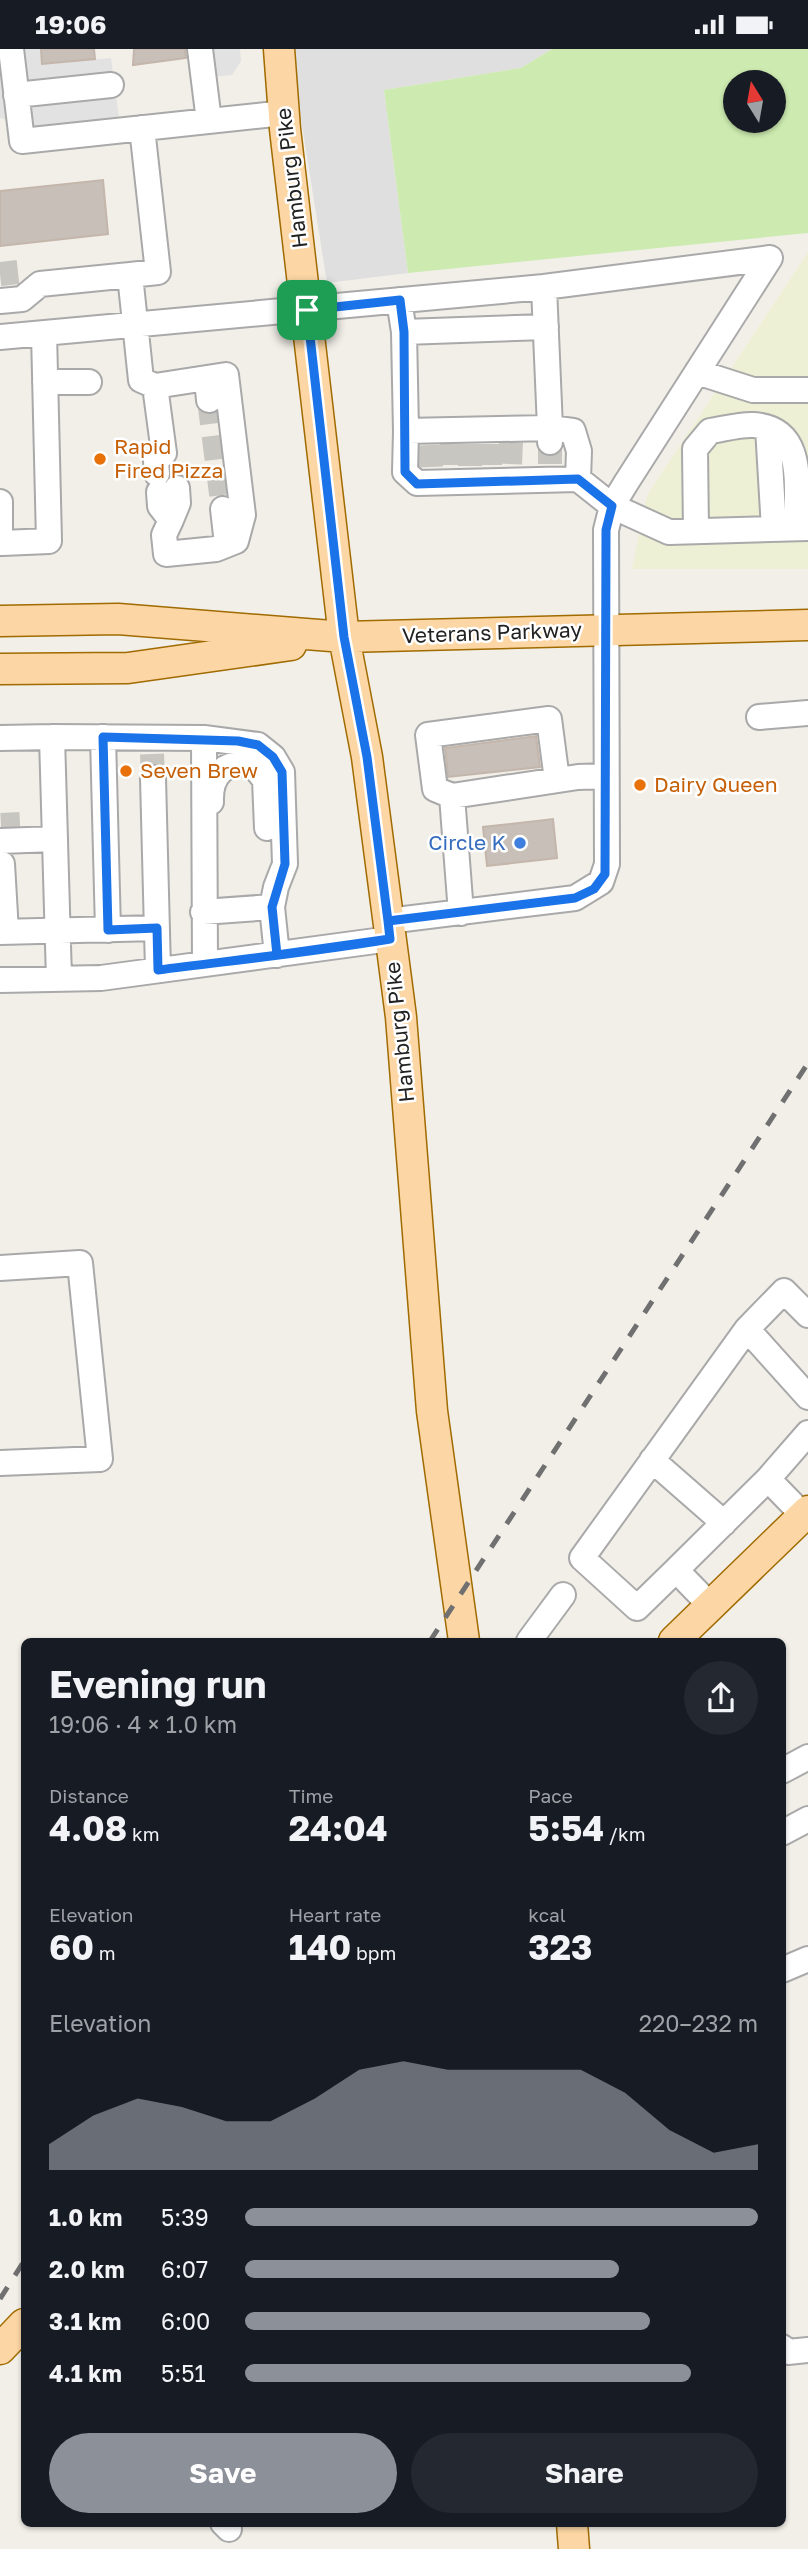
<!DOCTYPE html>
<meta charset="utf-8">
<style>
:root{--surface:#171b24;--page:#242831;--text:#f1f3f6;--muted:#9ea1a6;--accent:#8c9099}
body{margin:0;font-family:"Golos Text",sans-serif;background:var(--page);color:var(--text);height:100vh;display:flex;flex-direction:column;font-size:26px;white-space:nowrap}
*{box-sizing:border-box;margin:0}
p{font-size:23px;color:var(--muted)}
.icon{flex:none;width:38px;height:38px;fill:none;stroke:currentColor;stroke-width:2;stroke-linecap:round;stroke-linejoin:round}
.map{position:relative;flex:1;overflow:hidden}
.drawer{position:absolute;left:21px;top:1589px;width:765px;height:889px;display:flex;flex-direction:column;background:var(--surface);border-radius:10px;box-shadow:0 2px 5px #0004}
.drawer>*{flex:none}
.needle{width:46px;rotate:349deg}
.tools{position:absolute;left:723px;top:21px;display:grid;gap:14px}
.tools a{display:grid;place-items:center;width:63px;height:63px;border-radius:50%;background:var(--surface);box-shadow:0 2px 5px #0004;font-size:35px}
.pin{position:absolute;display:grid;place-items:center;width:60px;height:60px;color:#fff;margin:-30px;border-radius:14px;box-shadow:0 4px 10px #0006}
.round{display:grid;place-items:center;flex:none;width:74px;height:74px;border-radius:37px;background:var(--page)}
.headline{display:flex;align-items:center;justify-content:space-between;height:119px;padding:0 28px}
h1{font-size:38px;font-weight:700;line-height:52px}
.stats{display:grid;grid-template-columns:repeat(3,1fr);gap:10px;height:119px;padding:7px 28px}
.stats div{display:grid;align-content:center}
.stats b{font-size:35px;font-weight:700}
.stats small{font-size:19px;font-weight:400}
.stats p{font-size:19px}
.chart{height:196px;padding:14px 28px}
.chart p{display:flex;justify-content:space-between}
.chart svg{width:100%;height:126px;margin-top:7px;fill:var(--accent);opacity:.7}
.button{display:flex;gap:14px;margin-top:auto;padding:14px 28px}
.button a{flex:1;height:80px;border-radius:42px;background:var(--accent);color:#fff;font-size:28px;font-weight:700;line-height:80px;text-align:center}
.button a+a{background:var(--page);color:var(--text)}
ul{padding:0 28px;list-style:none;font-size:23px}
li{display:grid;grid-template-columns:112px 84px 1fr;align-items:center;height:52px}
li i{height:18px;border-radius:9px;background:var(--accent)}
.status{display:flex;justify-content:space-between;align-items:center;height:49px;padding:0 35px;background:var(--surface);direction:ltr}
.status svg{height:19px;fill:currentColor}
.map>svg:first-child{display:block}
.residential{fill:#e0dfdf}
.farmland{fill:#eef0d5}
.grass{fill:#cdebb0;fill-rule:evenodd}
.parking{fill:#e2e2e2}
.building{fill:#c7bfb8;stroke:#c4b6ab;stroke-width:2}
.lines{fill:none;stroke-linecap:round;stroke-linejoin:round}
.minor-tunnel{stroke:#c8c6c1;stroke-width:24;stroke-dasharray:24 12;stroke-linecap:butt}
.minor-casing{stroke:#a9a9a9;stroke-width:28}
.major-casing{stroke:#a06b00;stroke-width:33}
.minor{stroke:#fff;stroke-width:24}
.major{stroke:#fcd6a4;stroke-width:30}
.rail{stroke:#707070;stroke-width:5;stroke-dasharray:14 14;stroke-linecap:butt}
.route-casing{stroke:#fff;stroke-width:14}
.route{stroke:#1a73e8;stroke-width:9}
.food-dot{fill:#e8710a;stroke:#fff;stroke-width:2.5}
.shop-dot{fill:#3f7fe0;stroke:#fff;stroke-width:2.5}
.labels{text-anchor:middle;stroke-width:5;stroke-linejoin:round;paint-order:stroke}
.street-label{font-size:21px;fill:#222;stroke:#fff}
.food-label{font-size:21px;fill:#c56008;stroke:#fff;text-anchor:start}
.shop-label{font-size:21px;fill:#366cbe;stroke:#fff;text-anchor:end}
</style>
<div class="status"><b>19:06</b><svg viewBox="0 0 49 12"><path d="M0 12V9h3v3zM5 12V6h3v6zM10 12V3h3v9zM15 12V0h3v12zM26 1h20v11H26zM47 4h2v5h-2z"/></svg></div>
<div class="map">
<svg width="808" height="2500" viewBox="0 0 808 2500">
<rect width="100%" height="100%" fill="#f2efe9"/>
<!-- residential -->
<path class="residential" d="M 290,0 L 552,0 L 521,19 L 384,41 L 408,224 L 327,234 Z"/>
<!-- farmland -->
<path class="farmland" d="M 808,203 L 808,520 L 632,520 L 647,446 Z"/>
<!-- grass -->
<path class="grass" d="M 552,0 L 808,0 L 808,184 L 408,224 L 384,41 L 521,19 ZM 735,33 L 774,33 L 774,72 L 735,72 Z"/>
<!-- parking -->
<path class="parking" d="M 0,0 L 41,0 L 43,15 L 111,9 L 119,69 L 36,79 L 0,69 Z
M 176,0 L 240,0 L 241,12 L 232,26 L 211,28 L 192,5 L 177,11 Z"/>
<!-- building -->
<path class="building" d="M 41,0 L 94,0 L 95,10 L 42,15 Z
M 134,0 L 185,0 L 186,9 L 133,16 Z
M 103,131 L 108,185 L 0,197 L 0,142 Z
M 536,687 L 540,718 L 448,728 L 445,699 Z
M 553,770 L 557,809 L 487,817 L 483,778 Z"/>
<g class="lines">
<!-- minor-tunnel -->
<path class="minor-tunnel" d="M 0,225 L 18,223
M 209,351 L 223,460
M 550,393 L 550,415
M 430,396 L 431,418
M 510,415 L 511,393
M 452,416 L 452,395
M 490,416 L 490,395
M 470,417 L 470,395
M 152,705 L 153,729
M 1,776 L 20,775"/>
<!-- minor casing -->
<g class="minor-casing">
<path id="minor" d="M 11,0 L 22,92 L 284,64
M 200,0 L 209,72
M 16,46 L 111,36
M 130,226 L 158,223 L 142,79
M 399,251 L 404,283 L 406,382 L 550,379 L 544,238
M 0,252 L 22,250 L 40,235 L 130,226 L 141,331 L 155,337 L 226,326 L 243,466 L 236,492 L 216,500 L 166,505 L 164,486 L 171,471 L 160,457 L 159,443
M 404,283 L 546,278
M 0,288 L 544,238 L 770,209 L 626,434 L 612,457 L 606,481 L 607,815 L 601,833 L 575,849 L 388,872
M 697,323 L 753,341 L 808,341
M 207,330 L 209,351
M 45,333 L 89,333
M 155,337 L 164,404 L 156,412 L 157,425
M 768,379 L 774,480
M 406,382 L 405,423 L 417,434 L 578,430 L 612,457 L 669,483 L 808,479
M 550,393 L 550,379 L 573,382 L 579,402 L 578,430
M 0,453 L 0,494
M 223,460 L 227,495
M 171,471 L 178,454 L 177,439
M 696,482 L 695,400 L 710,382 C 724,380 740,375 754,376 C 808,380 795,440 797,479
M 2,494 L 49,492 L 44,284
M 759,668 L 808,664
M 103,688 L 108,881
M 0,689 L 52,688
M 153,729 L 158,921
M 452,747 L 435,740 L 428,686 L 549,670 L 557,731
M 211,753 C 210,725 225,711 253,716 L 265,731 L 267,779
M 0,792 L 55,790
M 2,815 L 6,883
M 203,863 L 272,858
M 461,864 L 452,747 L 578,728 L 606,727
M 0,883 L 157,879
M 205,915 L 204,689 L 258,696 L 273,708 L 282,723 L 285,815 L 276,838 L 272,858 L 277,906
M 59,930 L 52,688 L 204,689
M 0,931 L 101,929 L 390,890
M 0,1219 L 80,1214 L 100,1410 L 0,1414
M 808,1266 L 784,1242 L 747,1280 L 808,1348
M 652,1411 L 724,1474
M 768,1430 L 808,1384
M 676,1521 L 637,1559 L 582,1509 L 747,1280
M 711,1557 L 676,1521 L 768,1430 L 803,1466
M 529,1592 L 563,1546
M 782,1722 L 808,1708
M 782,1784 L 808,1770
M 782,1921 L 808,1910
M 782,2298 L 788,2303 L 808,2301
M 223,2474 L 229,2480"/>
</g>
<!-- major casing -->
<g class="major-casing">
<path id="major" d="M 279,0 L 285,80 L 344,588 L 367,708 L 401,968 L 432,1362 L 464,1592
M 0,572 L 118,570 L 344,588 L 808,576
M 0,620 L 128,619 L 291,596
M 674,1592 L 808,1462
M 0,2300 L 24,2275
M 572,2474 L 574,2500"/>
</g>
<!-- minor -->
<use href="#minor" class="minor"/>
<!-- major -->
<use href="#major" class="major"/>
<!-- rail -->
<path class="rail" d="M 430,1592 L 808,1014
M 0,2250 L 24,2212"/>
</g>
<g class="lines">
<!-- route casing -->
<g class="route-casing">
<path id="route" d="M 307,261 L 344,588 L 367,708 L 388,872 L 390,890 C 313,903 236,911 158,921 L 157,879 L 108,881 L 103,688 L 238,692 L 258,696 L 273,708 L 282,723 L 285,815 L 272,858 L 277,906 L 390,890 L 388,872 L 575,849 L 594,840 L 605,825 L 606,481 L 612,457 L 578,430 L 417,435 L 405,423 L 404,283 L 400,251 L 307,261"/>
</g>
<!-- route -->
<use href="#route" class="route"/>
</g>
<!-- markers -->
<g class="food-dot">
<circle cx="100" cy="410" r="7"/>
<circle cx="126" cy="722" r="7"/>
<circle cx="640" cy="736" r="7"/>
</g>
<circle class="shop-dot" cx="520" cy="794" r="7"/>
<g class="labels">
<!-- street labels -->
<g class="street-label">
<text transform="translate(292 129) rotate(-97)" y="7">Hamburg Pike</text>
<text transform="translate(492 584) rotate(-2)" y="7">Veterans Parkway</text>
<text transform="translate(400 983) rotate(-96)" y="7">Hamburg Pike</text>
</g>
<!-- food labels -->
<g class="food-label">
<text x="114" y="405">Rapid<tspan x="114" dy="24">Fired Pizza</tspan></text>
<text x="140" y="729">Seven Brew</text>
<text x="654" y="743">Dairy Queen</text>
</g>
<!-- shop labels -->
<g class="shop-label">
<text x="506" y="801">Circle K</text>
</g>
</g>
</svg>
<div class="tools">
<a><svg class="needle" viewBox="-14 -14 28 28"><path d="M0-13l5 13h-10z" fill="#e53935"/><path d="M0 13l5-13h-10z" fill="#9ea1a6"/></svg></a>
</div>
<div class="pin" style="left:307px;top:261px;background:#1e9e55"><svg class="icon" aria-label="arrive" viewBox="0 0 24 24"><path d="M6 21V4h12l-3 4 3 4H6"/></svg></div>
<section class="drawer">
<div class="headline"><div><h1>Evening run</h1><p>19:06 · 4 × 1.0 km</p></div><a class="round"><svg class="icon" aria-label="share" viewBox="0 0 24 24"><path d="M12 15V3M7 8l5-5 5 5M5 13v7h14v-7"/></svg></a></div>
<div class="stats">
<div><p>Distance</p><b>4.08<small> km</small></b></div>
<div><p>Time</p><b>24:04</b></div>
<div><p>Pace</p><b>5:54<small> /km</small></b></div>
</div>
<div class="stats">
<div><p>Elevation</p><b>60<small> m</small></b></div>
<div><p>Heart rate</p><b>140<small> bpm</small></b></div>
<div><p>kcal</p><b>323</b></div>
</div>
<div class="chart"><p><span>Elevation</span>220–232 m</p>
<svg viewBox="0 0 160 44" preserveAspectRatio="none"><path d="M0 44V35L10 25L20 19L30 22L40 27L50 27L60 19L70 9L80 6L90 9L100 9L110 9L120 9L130 17L140 30L150 38L160 35V44z"/></svg>
</div>
<ul>
<li><b>1.0 km</b>5:39<i style="width:100%"></i></li>
<li><b>2.0 km</b>6:07<i style="width:73%"></i></li>
<li><b>3.1 km</b>6:00<i style="width:79%"></i></li>
<li><b>4.1 km</b>5:51<i style="width:87%"></i></li>
</ul>
<div class="button"><a>Save</a><a>Share</a></div>
</section>
</div>
